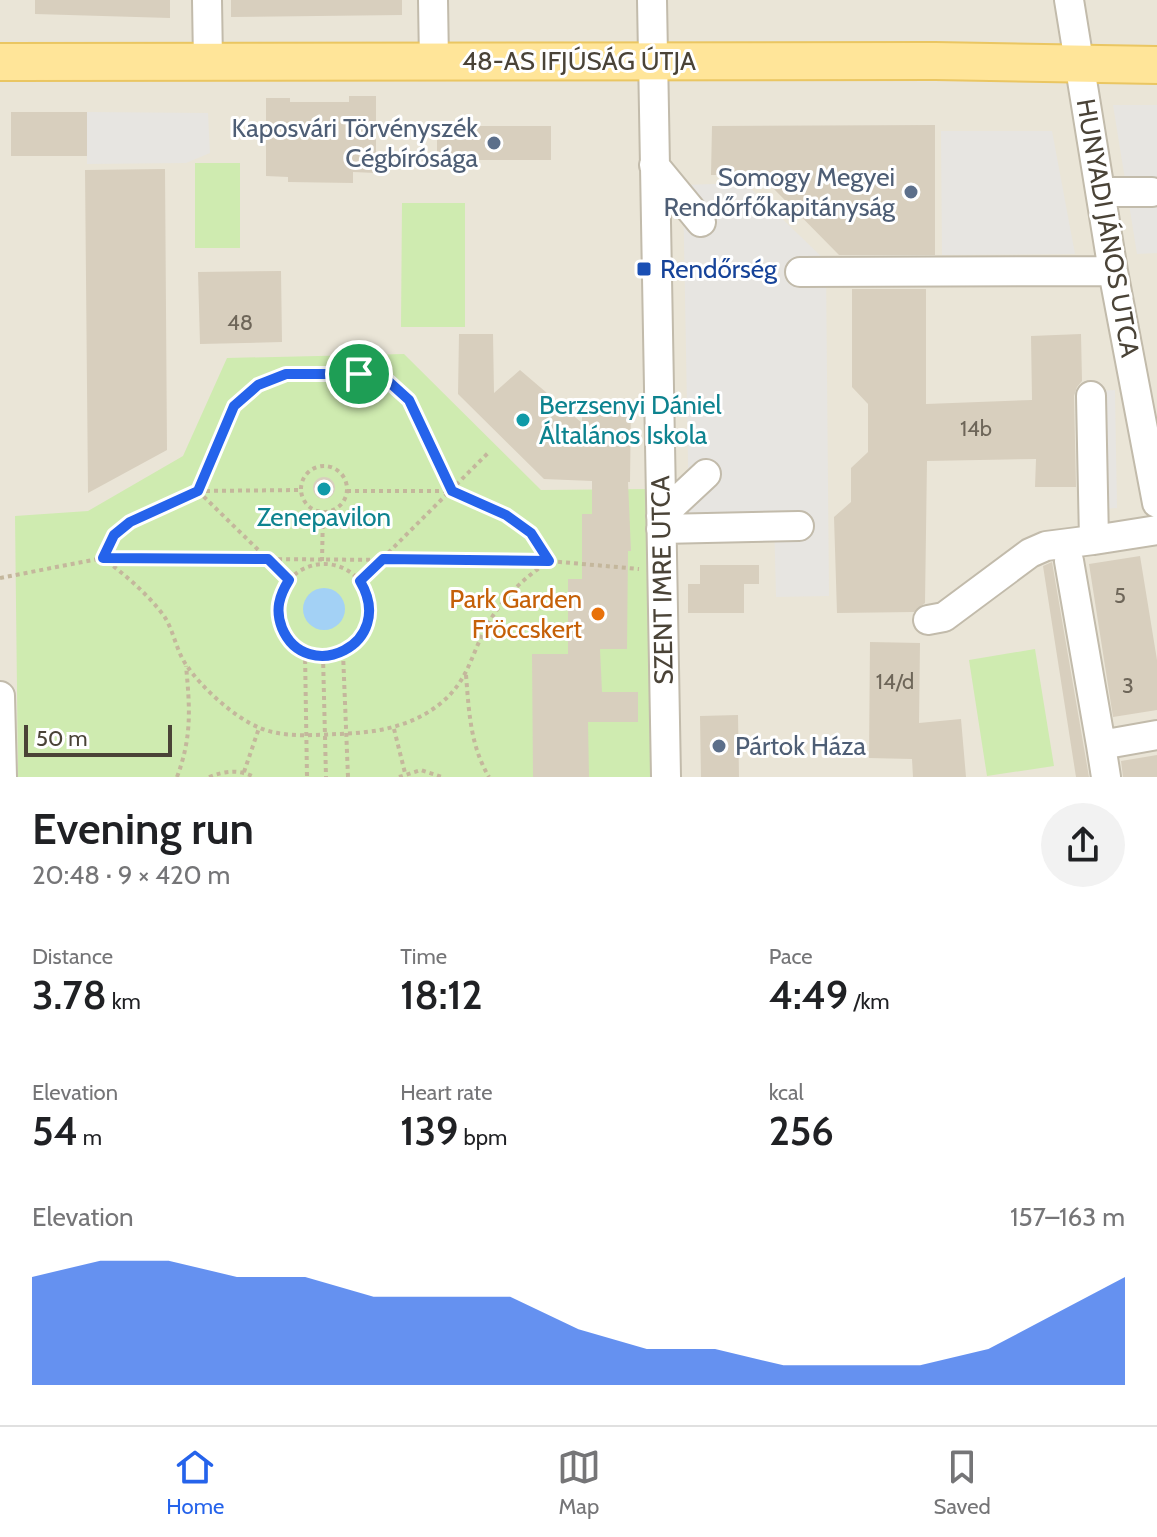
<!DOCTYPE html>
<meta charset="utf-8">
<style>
:root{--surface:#fff;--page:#f2f2f2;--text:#202124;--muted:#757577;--line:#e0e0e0;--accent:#2563eb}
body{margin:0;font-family:Cabin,sans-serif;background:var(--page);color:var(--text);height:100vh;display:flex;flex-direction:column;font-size:30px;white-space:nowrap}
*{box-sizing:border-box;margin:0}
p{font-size:26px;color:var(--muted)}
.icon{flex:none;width:44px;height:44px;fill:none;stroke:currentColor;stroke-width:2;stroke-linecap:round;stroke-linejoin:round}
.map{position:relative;height:777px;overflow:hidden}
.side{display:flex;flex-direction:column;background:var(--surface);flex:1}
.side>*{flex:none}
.scale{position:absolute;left:24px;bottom:20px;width:148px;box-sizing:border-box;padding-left:8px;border:4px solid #4a4337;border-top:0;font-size:22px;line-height:28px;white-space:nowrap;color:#4a4337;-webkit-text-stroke:6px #fff;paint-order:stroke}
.pin{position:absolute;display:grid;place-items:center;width:68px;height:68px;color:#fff;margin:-34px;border:4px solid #fff;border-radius:50%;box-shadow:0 2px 8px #0007}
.round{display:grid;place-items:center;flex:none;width:84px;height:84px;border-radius:42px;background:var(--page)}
.overview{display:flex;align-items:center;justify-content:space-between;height:136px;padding:0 32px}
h1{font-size:44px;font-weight:600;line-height:60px}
.metrics{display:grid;grid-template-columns:repeat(3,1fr);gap:12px;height:136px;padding:8px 32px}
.metrics div{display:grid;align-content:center}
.metrics b{font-size:40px;font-weight:600}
.metrics small{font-size:22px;font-weight:400}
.metrics p{font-size:22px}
.chart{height:224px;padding:16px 32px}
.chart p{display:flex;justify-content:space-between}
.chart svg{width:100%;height:144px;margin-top:8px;fill:var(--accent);opacity:.7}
.tabs{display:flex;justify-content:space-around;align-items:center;height:112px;border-top:2px solid var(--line);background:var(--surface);font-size:22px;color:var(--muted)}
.tabs a{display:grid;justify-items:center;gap:4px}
.tabs .active{color:var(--accent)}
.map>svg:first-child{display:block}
.residential{fill:#eae5d7}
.green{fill:#cfebb0}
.parking{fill:#e7e5e1}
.water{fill:#a3d1f5}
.building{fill:#d8cfbe}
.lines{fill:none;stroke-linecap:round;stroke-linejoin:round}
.minor-casing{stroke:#c2bbab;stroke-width:32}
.major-casing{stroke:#eac662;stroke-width:40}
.path{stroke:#c4b79c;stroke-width:4;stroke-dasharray:4 4;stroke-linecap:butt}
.minor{stroke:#fff;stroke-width:28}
.major{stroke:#ffe599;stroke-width:36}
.route-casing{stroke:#fff;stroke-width:16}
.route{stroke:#2563eb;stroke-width:10}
.service-dot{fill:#5c6f8a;stroke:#fff;stroke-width:3}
.transit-dot{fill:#1a4fb4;stroke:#fff;stroke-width:3}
.culture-dot{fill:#0f9aa8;stroke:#fff;stroke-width:3}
.food-dot{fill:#e8710a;stroke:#fff;stroke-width:3}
.labels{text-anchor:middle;stroke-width:6;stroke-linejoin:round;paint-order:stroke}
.number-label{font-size:22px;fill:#6e6659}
.street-label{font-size:26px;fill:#4a4337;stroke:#fff}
.service-label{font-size:26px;fill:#4e5e75;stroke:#fff;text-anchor:end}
.transit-label{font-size:26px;fill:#164399;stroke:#fff;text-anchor:start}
.culture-label{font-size:26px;fill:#0d838f;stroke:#fff;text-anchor:start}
.food-label{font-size:26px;fill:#c56008;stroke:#fff;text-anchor:end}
</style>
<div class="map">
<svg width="1157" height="777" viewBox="0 0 1157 777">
<rect width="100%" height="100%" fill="#f5f2e9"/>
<!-- residential -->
<path class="residential" d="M 0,0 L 1157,0 L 1157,777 L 0,777 Z"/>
<!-- green -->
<path class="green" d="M 195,163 L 240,163 L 240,248 L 195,248 Z
M 402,203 L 465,203 L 465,327 L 401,327 Z
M 404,354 L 541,490 L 651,489 L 654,777 L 18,777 L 15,516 L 88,511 L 183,456 L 227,358 Z
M 1035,649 L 1054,766 L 987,776 L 969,660 Z"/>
<!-- parking -->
<path class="parking" d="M 1113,105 L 1157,105 L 1157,253 L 1137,254 Z
M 87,112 L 208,113 L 210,153 L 186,163 L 87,164 Z
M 941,131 L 1052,131 L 1075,254 L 942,255 Z
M 745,183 L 826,261 L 829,596 L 776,597 L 774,517 L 689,519 L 683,185 Z
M 1115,390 L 1117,508 L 1100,509 L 1098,391 Z"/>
<!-- water -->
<path class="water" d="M303 609a21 21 0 1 1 42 0a21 21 0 1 1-42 0Z"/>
<!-- building -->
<path class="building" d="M 35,0 L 170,0 L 170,18 L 35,14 Z
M 231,0 L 402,0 L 402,15 L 231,17 Z
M 349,96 L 376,96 L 376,173 L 353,172 L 353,183 L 288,182 L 288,177 L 266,176 L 266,98 L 290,98 L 290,102 L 349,102 Z
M 11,112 L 87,112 L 87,156 L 11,156 Z
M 935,125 L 935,255 L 839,255 L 771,186 L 763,186 L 752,175 L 711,175 L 712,126 Z
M 437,126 L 551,126 L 551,160 L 437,160 Z
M 165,169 L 167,450 L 88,493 L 85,170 Z
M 281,271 L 282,342 L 200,344 L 198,272 Z
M 852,289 L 926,289 L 926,404 L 1032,400 L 1031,336 L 1081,334 L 1082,381 L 1077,387 L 1074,396 L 1076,487 L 1035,487 L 1036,459 L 927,461 L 925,603 L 914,612 L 837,613 L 834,517 L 851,502 L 851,468 L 868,452 L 868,404 L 852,387 Z
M 459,334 L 493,334 L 494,393 L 520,370 L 582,423 L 582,402 L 631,402 L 630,482 L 628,482 L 631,551 L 628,551 L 627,649 L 600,649 L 602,692 L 638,692 L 638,722 L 588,722 L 589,777 L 533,777 L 532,654 L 568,654 L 568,579 L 582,579 L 582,514 L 592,514 L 592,481 L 544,479 L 458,394 Z
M313 488a11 11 0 1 1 22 0a11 11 0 1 1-22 0Z
M 1140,556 L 1157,660 L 1157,710 L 1113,717 L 1089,564 Z
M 1052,562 L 1084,748 L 1089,777 L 1076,777 L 1043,566 Z
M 700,565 L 759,565 L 759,584 L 744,584 L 744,613 L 688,613 L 688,584 L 700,584 Z
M 870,642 L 920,643 L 919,723 L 961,719 L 966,777 L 913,777 L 912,759 L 869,758 Z
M 738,715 L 739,777 L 701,777 L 700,716 Z
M 1157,755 L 1157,777 L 1123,777 L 1121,761 Z"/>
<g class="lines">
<!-- minor casing -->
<g class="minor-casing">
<path id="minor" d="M 207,0 L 208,61
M 433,0 L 434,61
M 652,0 L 666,777
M 1069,0 L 1113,271 L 1157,503
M 654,165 L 701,222
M 1101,192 L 1152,192
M 800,272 L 1113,271
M 1091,396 L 1094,540 L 1157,530
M 661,516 L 706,474
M 661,529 L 799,526
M 1069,561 L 1101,745 L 1157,735
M 928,620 L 944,617 L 1030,553 L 1046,546 L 1093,540
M 0,696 L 2,777
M 1101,745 L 1106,777"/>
</g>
<!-- major casing -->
<g class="major-casing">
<path id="major" d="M 0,62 L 935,61 L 1157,65"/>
</g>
<!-- path -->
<path class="path" d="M 286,374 L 359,374 L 388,381 L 409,400 L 452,491 L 506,515 L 531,533 L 549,561 C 524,578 501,599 487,626 C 471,654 469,680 441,703 C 412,727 375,733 338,734 C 313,735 284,738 260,728 C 235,718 202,688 187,666 C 176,651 174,631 164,616 C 147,593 125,575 103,558 L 114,535 L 130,522 L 198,491 L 234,406 L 258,385 Z
M301 489a23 23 0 1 1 46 0a23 23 0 1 1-46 0Z
M 198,491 L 289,580
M 198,491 L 301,490
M 347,491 L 450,491
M 322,561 L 323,512
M278 610a46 46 0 1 1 92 0a46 46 0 1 1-92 0Z
M 0,578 L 103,558 L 549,561 L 639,569
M 360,581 L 490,451
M 305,652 L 307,777
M 343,653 L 348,777
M 323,656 L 326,777
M 466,675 C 469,711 470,745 489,777
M 394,729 L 405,773
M 244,772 L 259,728
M 177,777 C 192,737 190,708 186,666
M 209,777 C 225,771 238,769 254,777
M 399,777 L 421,770 L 442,777"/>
<!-- minor -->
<use href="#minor" class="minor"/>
<!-- major -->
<use href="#major" class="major"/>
</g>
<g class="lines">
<!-- route casing -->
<g class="route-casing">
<path id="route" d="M 286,374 L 359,374 L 388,381 L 409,400 L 452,491 L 506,515 L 531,533 L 549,561 L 383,559 L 360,581 C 398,645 306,686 282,628 C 275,610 279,596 289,580 L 268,559 L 103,558 L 114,535 L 130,522 L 198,491 L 234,406 L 258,385 Z"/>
</g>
<!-- route -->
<use href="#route" class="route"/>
</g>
<!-- markers -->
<g class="service-dot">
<circle cx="494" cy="143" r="8"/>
<circle cx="911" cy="192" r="8"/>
<circle cx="719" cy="746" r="8"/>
</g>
<rect class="transit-dot" x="636" y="261" width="16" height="16" rx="4"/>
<g class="culture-dot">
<circle cx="523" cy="420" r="8"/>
<circle cx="324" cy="489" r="8"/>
</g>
<circle class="food-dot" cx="598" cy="614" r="8"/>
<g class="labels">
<!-- number labels -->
<g class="number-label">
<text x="240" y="330">48</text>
<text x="976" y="436">14b</text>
<text x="1120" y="603">5</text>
<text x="895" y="689">14/d</text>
<text x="1128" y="693">3</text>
</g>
<!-- street labels -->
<g class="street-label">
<text x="579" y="70">48-AS IFJÚSÁG ÚTJA</text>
<text transform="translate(1108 228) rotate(80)" y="9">HUNYADI JÁNOS UTCA</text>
<text transform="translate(662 580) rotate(-91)" y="9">SZENT IMRE UTCA</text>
</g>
<!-- service labels -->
<g class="service-label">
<text x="478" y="137">Kaposvári Törvényszék<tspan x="478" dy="30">Cégbírósága</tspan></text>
<text x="895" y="186">Somogy Megyei<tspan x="895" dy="30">Rendőrfőkapitányság</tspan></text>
<text x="735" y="755" text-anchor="start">Pártok Háza</text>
</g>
<!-- transit labels -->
<g class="transit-label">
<text x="660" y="278">Rendőrség</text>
</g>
<!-- culture labels -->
<g class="culture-label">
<text x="539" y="414">Berzsenyi Dániel<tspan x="539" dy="30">Általános Iskola</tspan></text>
<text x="324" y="526" text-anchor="middle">Zenepavilon</text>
</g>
<!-- food labels -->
<g class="food-label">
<text x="582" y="608">Park Garden<tspan x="582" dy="30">Fröccskert</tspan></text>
</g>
</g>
</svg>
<div class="scale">50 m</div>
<div class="pin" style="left:359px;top:374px;background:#1e9e55"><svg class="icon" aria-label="arrive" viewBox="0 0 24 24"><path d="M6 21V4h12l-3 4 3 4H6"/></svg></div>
</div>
<section class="side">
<div class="overview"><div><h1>Evening run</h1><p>20:48 · 9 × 420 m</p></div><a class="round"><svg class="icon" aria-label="share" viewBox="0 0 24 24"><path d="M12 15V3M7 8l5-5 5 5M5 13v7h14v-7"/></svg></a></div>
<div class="metrics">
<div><p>Distance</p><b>3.78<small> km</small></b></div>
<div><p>Time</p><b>18:12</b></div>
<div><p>Pace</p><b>4:49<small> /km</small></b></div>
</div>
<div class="metrics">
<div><p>Elevation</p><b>54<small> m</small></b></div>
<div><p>Heart rate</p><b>139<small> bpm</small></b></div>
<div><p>kcal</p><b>256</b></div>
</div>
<div class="chart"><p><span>Elevation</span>157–163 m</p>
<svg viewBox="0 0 160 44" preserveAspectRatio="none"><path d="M0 44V11L10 6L20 6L30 11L40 11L50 17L60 17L70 17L80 27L90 33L100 33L110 38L120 38L130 38L140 33L150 22L160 11V44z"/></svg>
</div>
</section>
<nav class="tabs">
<a class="active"><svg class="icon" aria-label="home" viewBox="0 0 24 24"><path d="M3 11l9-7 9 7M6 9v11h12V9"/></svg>Home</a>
<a><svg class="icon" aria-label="map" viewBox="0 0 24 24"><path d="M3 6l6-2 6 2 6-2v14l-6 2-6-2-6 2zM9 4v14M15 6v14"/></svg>Map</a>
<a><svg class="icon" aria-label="saved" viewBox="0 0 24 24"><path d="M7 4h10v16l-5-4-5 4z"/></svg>Saved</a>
</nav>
